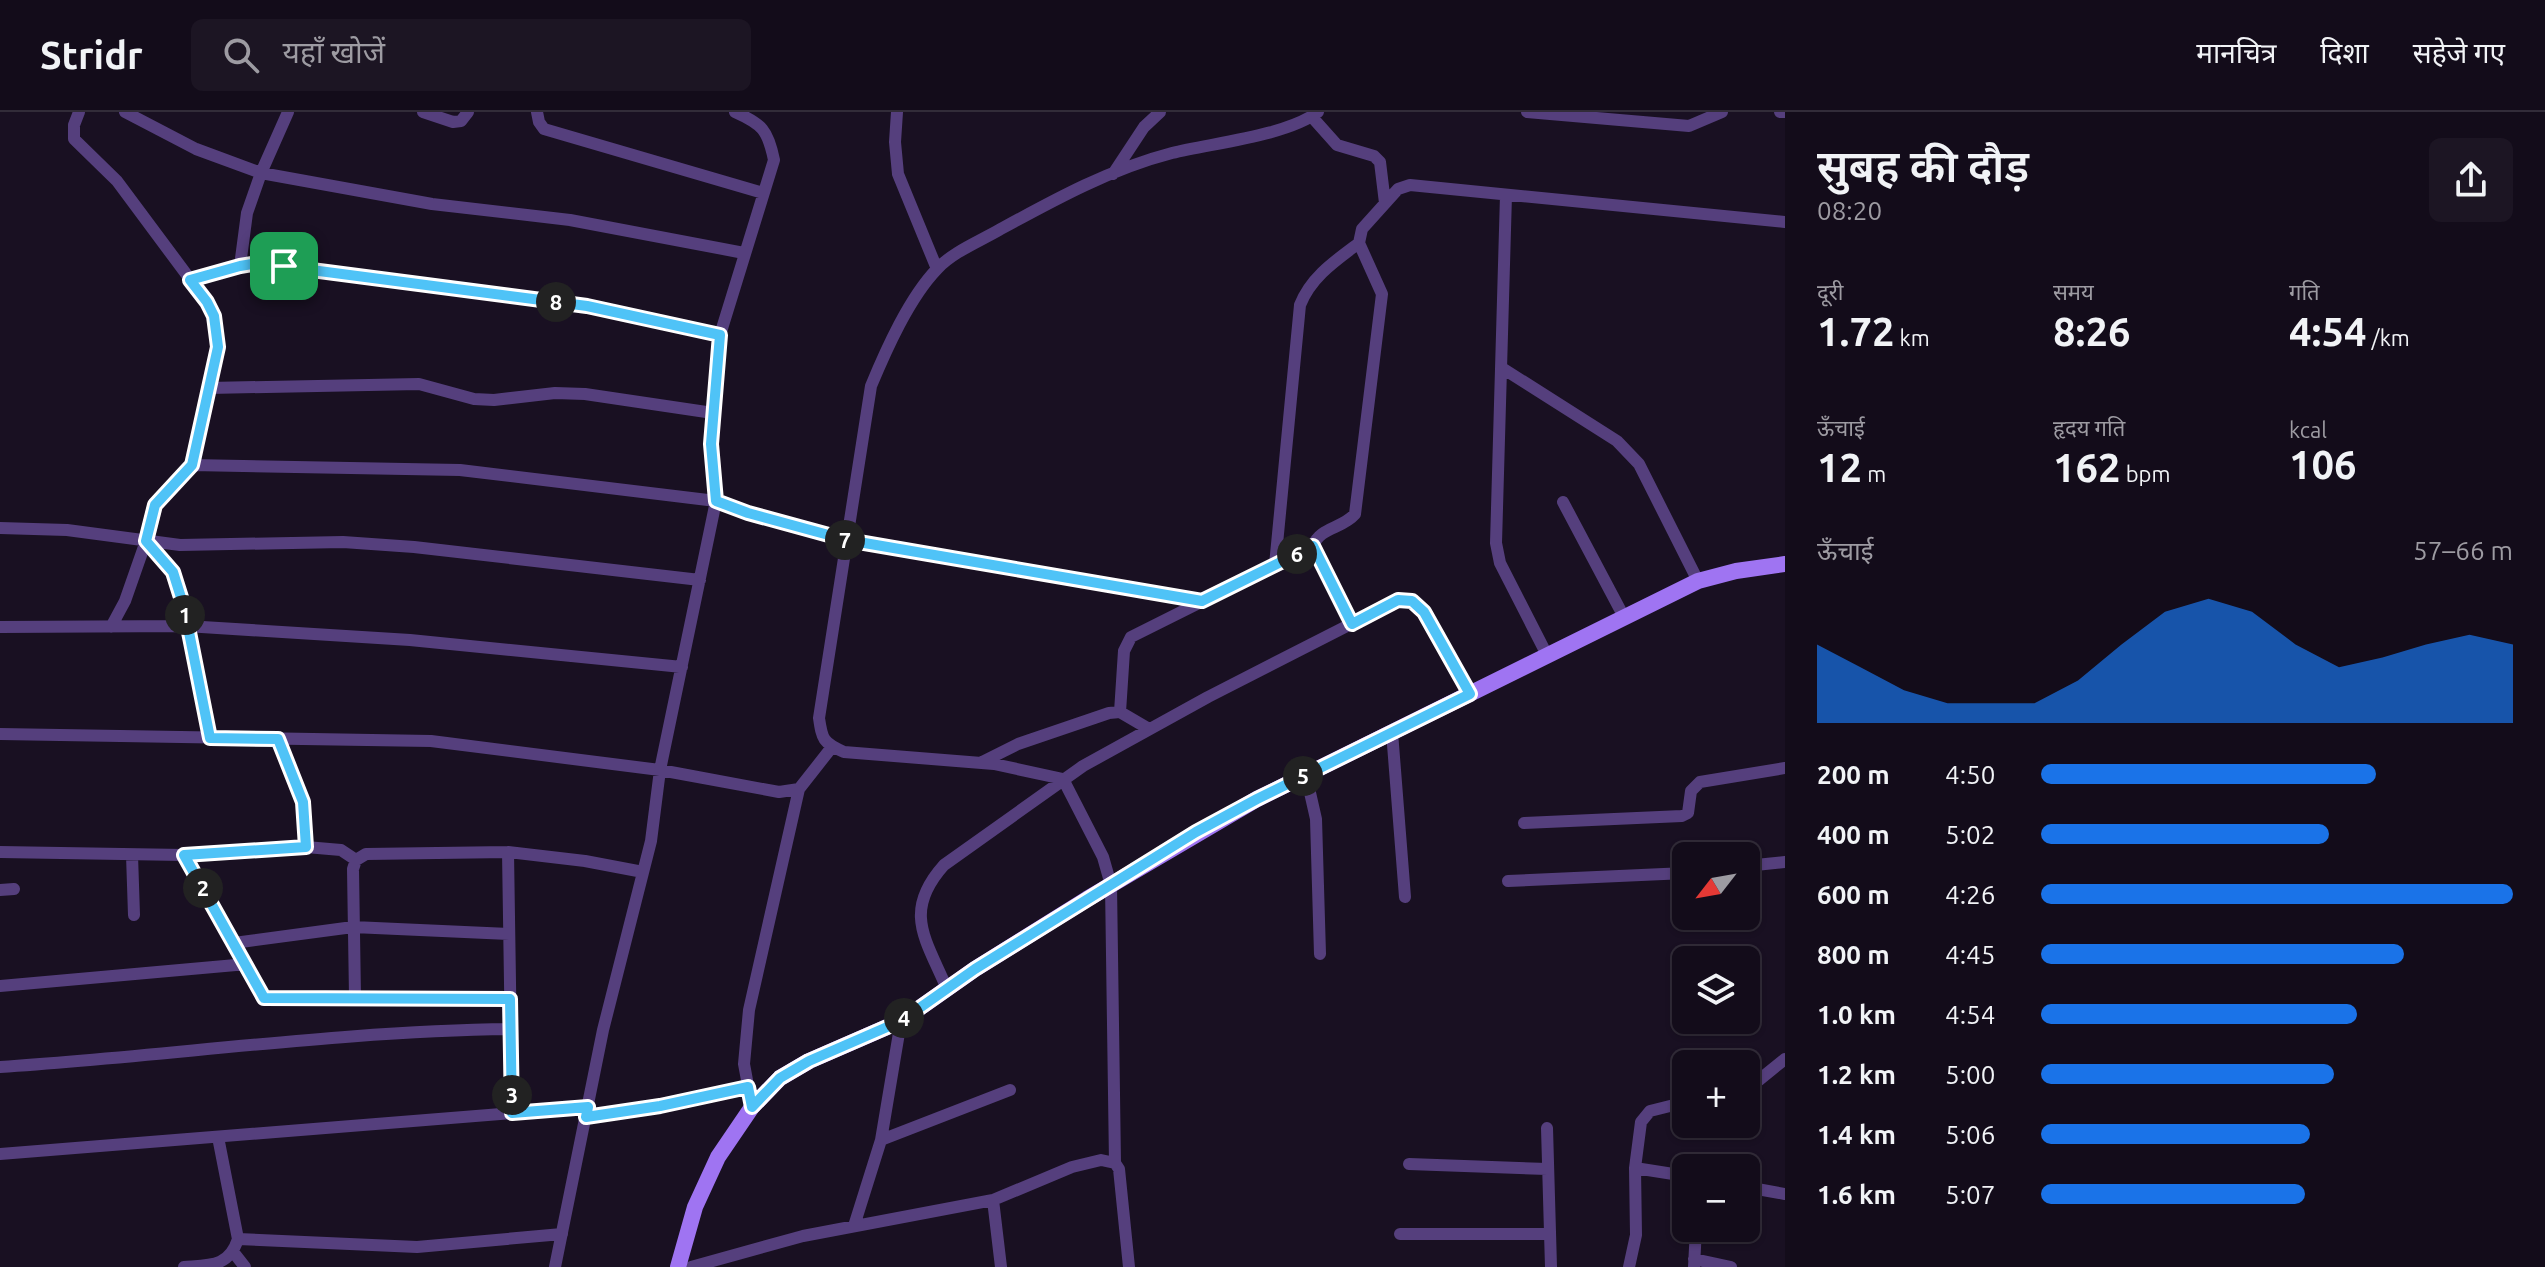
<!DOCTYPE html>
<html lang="hi">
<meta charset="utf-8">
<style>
:root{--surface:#130c1a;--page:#1c1523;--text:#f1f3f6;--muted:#9d9ba2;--line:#322c39;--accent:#1a73e8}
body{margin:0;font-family:Ubuntu,"Noto Sans Devanagari",sans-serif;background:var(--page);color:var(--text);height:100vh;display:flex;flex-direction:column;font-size:30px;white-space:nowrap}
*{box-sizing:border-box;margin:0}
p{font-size:26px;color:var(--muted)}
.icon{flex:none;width:44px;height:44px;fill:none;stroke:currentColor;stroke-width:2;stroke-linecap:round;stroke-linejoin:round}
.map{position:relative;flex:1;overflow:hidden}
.details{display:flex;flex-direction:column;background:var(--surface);width:760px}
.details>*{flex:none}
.needle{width:52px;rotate:239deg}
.buttons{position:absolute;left:1672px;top:730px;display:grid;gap:16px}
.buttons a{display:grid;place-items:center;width:88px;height:88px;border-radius:12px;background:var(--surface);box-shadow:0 2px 6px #0004,0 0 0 2px var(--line);font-size:40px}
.pin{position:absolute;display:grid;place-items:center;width:68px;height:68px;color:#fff;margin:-34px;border-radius:16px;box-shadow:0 4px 12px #0006}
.km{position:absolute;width:40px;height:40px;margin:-20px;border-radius:50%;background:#222;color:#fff;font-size:22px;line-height:40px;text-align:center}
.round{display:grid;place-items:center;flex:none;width:84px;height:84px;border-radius:12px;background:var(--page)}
.headline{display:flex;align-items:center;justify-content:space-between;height:136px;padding:0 32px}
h1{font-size:44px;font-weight:600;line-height:60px}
.figures{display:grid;grid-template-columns:repeat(3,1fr);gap:12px;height:136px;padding:8px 32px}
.figures div{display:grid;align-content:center}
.figures b{font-size:40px;font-weight:600}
.figures small{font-size:22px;font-weight:400}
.figures p{font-size:22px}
.chart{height:224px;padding:16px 32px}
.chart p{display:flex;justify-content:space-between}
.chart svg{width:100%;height:144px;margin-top:8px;fill:var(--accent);opacity:.7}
ul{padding:0 32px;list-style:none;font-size:26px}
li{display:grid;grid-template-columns:128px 96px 1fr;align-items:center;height:60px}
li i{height:20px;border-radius:10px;background:var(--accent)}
header{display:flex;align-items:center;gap:48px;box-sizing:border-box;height:112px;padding:0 40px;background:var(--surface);border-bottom:2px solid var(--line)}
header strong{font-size:38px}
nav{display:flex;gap:44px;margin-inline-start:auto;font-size:28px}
.search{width:560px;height:72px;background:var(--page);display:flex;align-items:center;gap:20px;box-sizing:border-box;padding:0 28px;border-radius:12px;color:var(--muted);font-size:30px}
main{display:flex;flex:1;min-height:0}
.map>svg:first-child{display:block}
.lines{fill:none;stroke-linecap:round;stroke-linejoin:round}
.street{stroke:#553f7d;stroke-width:12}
.secondary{stroke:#9f74f2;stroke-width:16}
.route-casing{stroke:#fff;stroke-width:16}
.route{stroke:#4fc3f7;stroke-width:10}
</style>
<header>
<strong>Stridr</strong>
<div class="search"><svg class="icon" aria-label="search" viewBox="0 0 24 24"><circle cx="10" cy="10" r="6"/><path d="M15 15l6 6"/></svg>यहाँ खोजें</div>
<nav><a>मानचित्र</a><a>दिशा</a><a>सहेजे गए</a></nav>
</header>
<main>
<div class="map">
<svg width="1785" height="1155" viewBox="0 0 1785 1155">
<rect width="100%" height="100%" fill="#191022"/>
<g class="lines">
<!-- street -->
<path class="street" d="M 79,0 L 74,13 L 74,27 L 117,69 L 207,190 L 214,204 L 218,235 L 192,353
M 125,0 L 196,37 L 261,61 L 432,92 L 570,108 L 744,141
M 423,0 L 453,10 L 461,9 L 468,0
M 537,0 L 539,10 L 544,17 L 763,81
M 735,0 C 762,12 768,18 774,48 L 720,223 L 711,332 L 716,389 L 748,401 L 847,428 L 1202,489
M 897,0 L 895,30 L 898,62 L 937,157
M 1527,0 L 1689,14 L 1722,0
M 1780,0 L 1785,0
M 1312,5 L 1337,33 L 1374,44 L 1380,50 L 1385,91
M 1113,62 L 1144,15 L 1160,0
M 1506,83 L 1496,431 L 1500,451 L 1547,543
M 240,154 L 247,101 L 261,61 L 288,0
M 190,168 C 224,158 248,150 284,154 L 587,194 L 720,223
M 1502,256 L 1617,329 L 1639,352 L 1698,469
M 209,276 L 419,272 L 474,287 L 494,288 L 555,281 L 585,282 L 713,301
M 1563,390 L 1624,505
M 0,416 L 67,418 L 180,433 L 343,430 L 414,435 L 700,468
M 146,429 L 173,460 L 184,495 L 210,626
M 1275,453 L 1300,193 C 1311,165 1335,149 1359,131
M 1352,512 L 1313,434 C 1320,415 1342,417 1355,402 L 1382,182 L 1359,131 L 1362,117 L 1398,77 L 1410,73 L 1785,110
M 0,515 L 186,514 L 410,528 L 682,555
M 111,515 L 125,489 L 146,429 L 155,393 L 192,353 L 460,358 L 716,389 L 660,658 L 651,729 L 603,918 L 555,1155
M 1120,600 L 1124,539 L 1131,525 L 1313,434
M 1392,620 L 1405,785
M 0,622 L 431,629 L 660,658 L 779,680 L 799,677 L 832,635
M 278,627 L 303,690 L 306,735
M 982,650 L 1018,632 L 1109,601 L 1120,600 L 1149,617
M 1306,663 L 1316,707 L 1320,842
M 1524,711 L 1682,704 L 1688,701 L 1691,679 L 1700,670 L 1785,656
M 0,740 L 184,743 L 264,886 L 510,887
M 508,740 L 512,1001
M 132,743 L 134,803
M 184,743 L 306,735 L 341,738 L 356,748
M 1746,754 L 1785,750
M 1508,769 L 1686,761
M 0,778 L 14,777
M 234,831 L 353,815 L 509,822
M 0,874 L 247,852
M 947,877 C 926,827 902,800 944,753 L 1083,654 L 1208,585 L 1398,488 L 1412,489 L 1424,500 L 1470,582
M 355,885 L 353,757 L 356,748 L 366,742 L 508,740 L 585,749 L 643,760
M 0,955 C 170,944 340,919 510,917
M 1746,972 L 1759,968 L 1785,947
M 752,995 L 744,952 L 749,898 L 799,677
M 586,1005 L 660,994 L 748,975
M 1547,1016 L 1551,1155
M 881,1028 L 1010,978
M 0,1042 L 588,995
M 1115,1051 L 1111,773 L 1103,745 L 1063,667 L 994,652 L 844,640 C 823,631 822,627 819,606 L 871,274 C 886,238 909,186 937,157 C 953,140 978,130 999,118 C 1054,88 1110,57 1172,41 C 1212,31 1286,24 1318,0
M 1409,1052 L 1547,1057
M 1635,1056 L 1686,1064
M 1746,1075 L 1785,1082
M 993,1088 L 1001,1155
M 854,1114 L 881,1028 L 901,909
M 1400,1122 L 1549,1122
M 238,1127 L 417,1135 L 562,1122
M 234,1141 L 245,1155
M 1694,1147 L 1731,1155
M 184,1155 C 210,1153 229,1155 238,1127 L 218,1025
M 691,1155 L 803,1124 L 993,1088 L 1072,1055 L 1101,1048 L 1115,1051 L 1119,1057 L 1129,1155
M 1629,1155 L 1636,1123 L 1635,1056 L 1641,1010 L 1650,999 L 1686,990
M 1694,1155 L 1696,1116"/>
<!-- secondary -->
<path class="secondary" d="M 678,1155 L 695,1095 L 718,1045 L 752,995 L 780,966 L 809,949 L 901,909 L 975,857 L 1087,787 L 1257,687 L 1698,469 L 1736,459 L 1785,452"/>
</g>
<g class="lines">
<!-- route casing -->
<g class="route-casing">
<path id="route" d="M 258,151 L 587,194 L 720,223 L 711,332 L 716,389 L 748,401 L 847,428 L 1202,489 L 1313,434 L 1352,512 L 1398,488 L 1412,489 L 1424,500 L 1470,582 L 1257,687 L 1196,720 L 975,857 L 901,909 L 809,949 L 780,966 L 752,995 L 748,975 L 660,994 L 586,1005 L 588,995 L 512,1001 L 510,887 L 264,886 L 184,743 L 306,735 L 303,690 L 278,627 L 210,626 L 184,495 L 173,460 L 146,429 L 155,393 L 192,353 L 218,235 L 214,204 L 207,190 L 190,168 L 240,154 Z"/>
</g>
<!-- route -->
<use href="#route" class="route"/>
</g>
</svg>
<div class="buttons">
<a><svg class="needle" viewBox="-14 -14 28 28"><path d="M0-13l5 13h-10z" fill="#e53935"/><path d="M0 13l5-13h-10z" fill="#9d9ba2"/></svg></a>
<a><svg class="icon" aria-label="layers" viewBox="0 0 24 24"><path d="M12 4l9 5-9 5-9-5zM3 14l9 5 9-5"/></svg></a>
<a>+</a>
<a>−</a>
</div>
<div class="pin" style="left:284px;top:154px;background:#1e9e55"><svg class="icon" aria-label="arrive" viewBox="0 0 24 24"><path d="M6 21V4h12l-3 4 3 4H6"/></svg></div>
<b class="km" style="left:185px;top:503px">1</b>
<b class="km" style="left:203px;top:776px">2</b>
<b class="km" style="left:512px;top:983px">3</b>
<b class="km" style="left:904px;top:906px">4</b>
<b class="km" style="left:1303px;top:664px">5</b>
<b class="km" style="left:1297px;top:442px">6</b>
<b class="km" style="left:845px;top:428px">7</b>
<b class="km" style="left:556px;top:190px">8</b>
</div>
<section class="details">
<div class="headline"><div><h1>सुबह की दौड़</h1><p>08:20</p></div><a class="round"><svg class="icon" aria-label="share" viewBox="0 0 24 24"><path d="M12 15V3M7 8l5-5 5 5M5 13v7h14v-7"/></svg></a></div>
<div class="figures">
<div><p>दूरी</p><b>1.72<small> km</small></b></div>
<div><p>समय</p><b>8:26</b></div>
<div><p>गति</p><b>4:54<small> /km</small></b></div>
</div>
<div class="figures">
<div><p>ऊँचाई</p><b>12<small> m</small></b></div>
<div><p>हृदय गति</p><b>162<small> bpm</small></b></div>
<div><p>kcal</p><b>106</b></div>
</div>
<div class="chart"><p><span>ऊँचाई</span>57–66 m</p>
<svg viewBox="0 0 160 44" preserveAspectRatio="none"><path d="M0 44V20L10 27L20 34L30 38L40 38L50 38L60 31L70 20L80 10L90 6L100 10L110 20L120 27L130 24L140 20L150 17L160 20V44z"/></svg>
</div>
<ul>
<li><b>200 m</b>4:50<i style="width:71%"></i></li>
<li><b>400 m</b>5:02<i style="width:61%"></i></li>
<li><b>600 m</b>4:26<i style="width:100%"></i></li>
<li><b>800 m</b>4:45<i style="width:77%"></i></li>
<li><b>1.0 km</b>4:54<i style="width:67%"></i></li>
<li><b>1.2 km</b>5:00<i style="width:62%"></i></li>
<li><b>1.4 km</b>5:06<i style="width:57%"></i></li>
<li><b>1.6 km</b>5:07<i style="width:56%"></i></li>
</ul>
</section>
</main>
